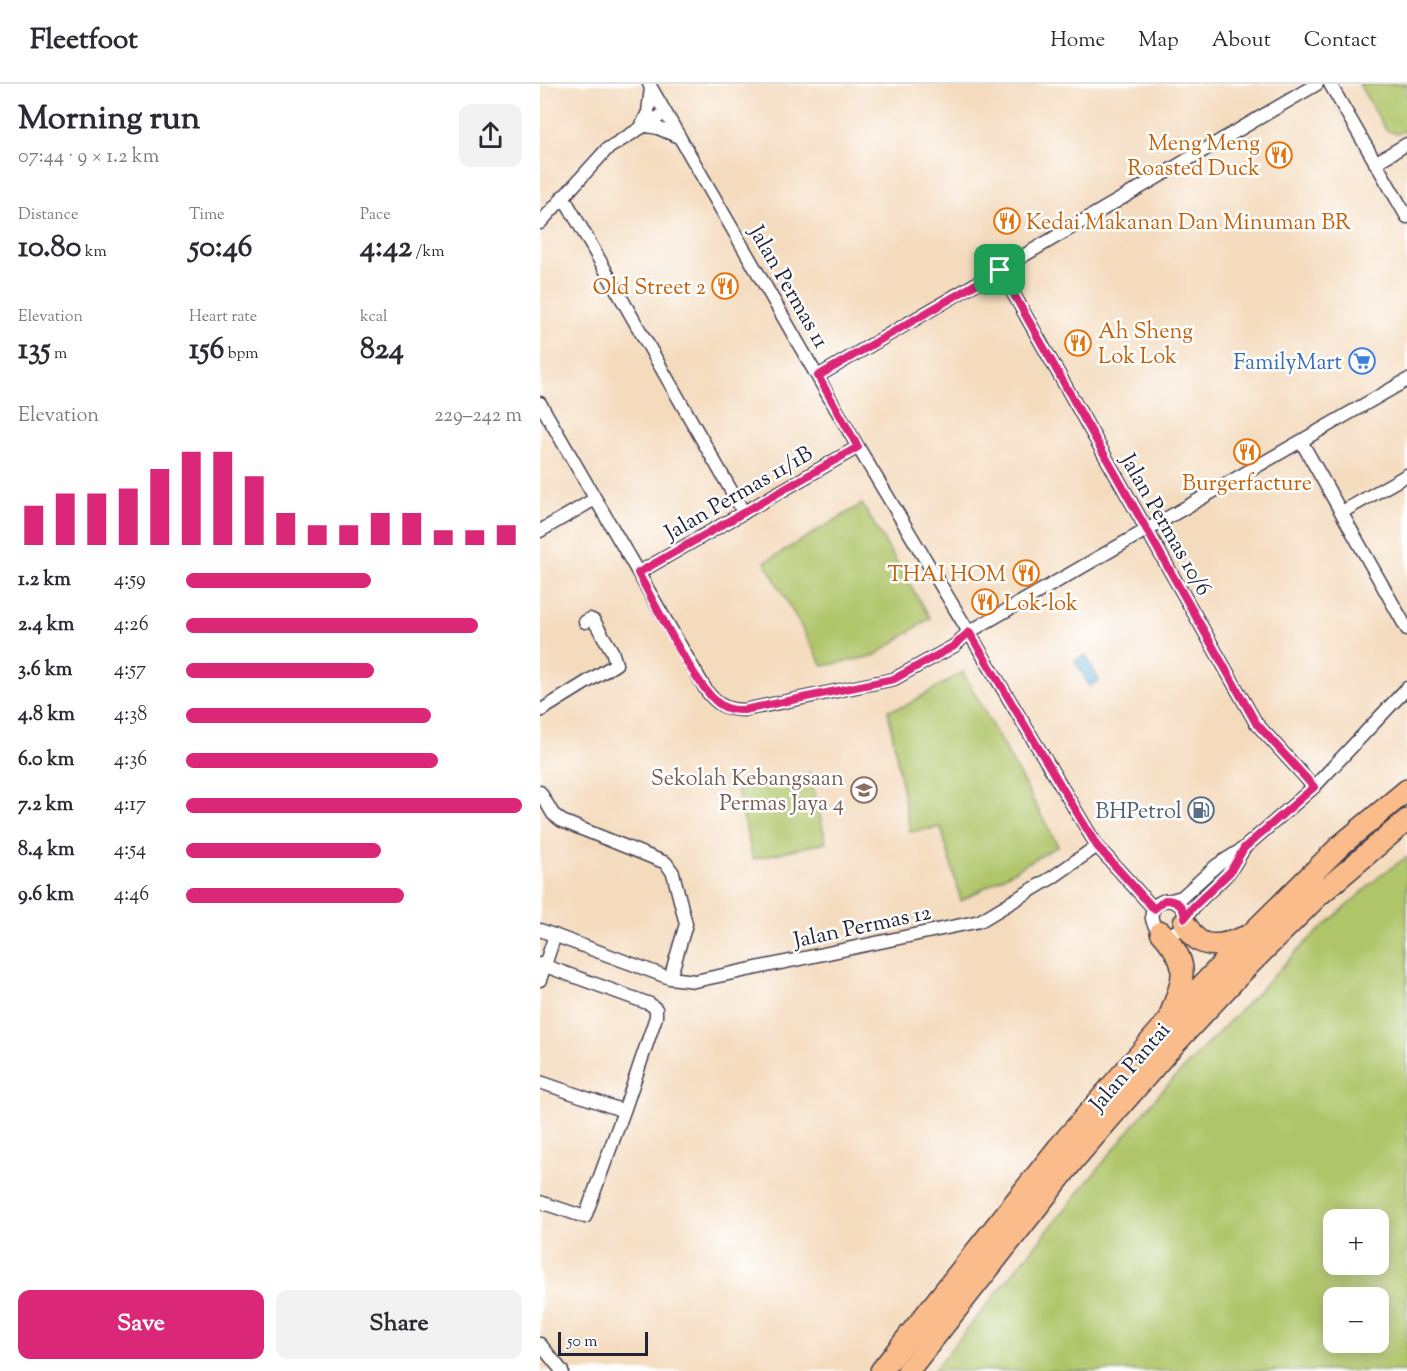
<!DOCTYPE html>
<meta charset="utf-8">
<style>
:root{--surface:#fff;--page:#f2f2f3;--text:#2b2b33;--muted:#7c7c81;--line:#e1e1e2;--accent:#db2777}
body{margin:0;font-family:"Sorts Mill Goudy",serif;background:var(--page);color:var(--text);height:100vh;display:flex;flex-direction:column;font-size:22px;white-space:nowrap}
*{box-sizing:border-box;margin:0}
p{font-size:20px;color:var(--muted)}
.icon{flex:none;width:33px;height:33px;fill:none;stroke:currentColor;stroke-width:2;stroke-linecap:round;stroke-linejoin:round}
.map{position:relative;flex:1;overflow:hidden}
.drawer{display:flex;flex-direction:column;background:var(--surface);width:540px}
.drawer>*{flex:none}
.fabs{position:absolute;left:783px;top:1125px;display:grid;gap:12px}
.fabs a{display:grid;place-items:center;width:66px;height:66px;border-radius:12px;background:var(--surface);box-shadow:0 3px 15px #0003;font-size:30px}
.scale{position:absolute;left:18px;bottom:15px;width:90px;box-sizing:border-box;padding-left:6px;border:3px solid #22223b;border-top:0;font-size:16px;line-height:21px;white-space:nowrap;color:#22223b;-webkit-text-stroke:4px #fff;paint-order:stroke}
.pin{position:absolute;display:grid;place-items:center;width:51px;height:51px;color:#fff;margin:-26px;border-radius:12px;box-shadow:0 3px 9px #0006}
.round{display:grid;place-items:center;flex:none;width:63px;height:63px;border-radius:12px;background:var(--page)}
.summary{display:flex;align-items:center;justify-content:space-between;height:102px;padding:0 18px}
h1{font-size:33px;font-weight:800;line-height:45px}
.metrics{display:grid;grid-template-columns:repeat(3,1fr);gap:9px;height:102px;padding:6px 18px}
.metrics div{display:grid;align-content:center}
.metrics b{font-size:30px;font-weight:800}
.metrics small{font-size:16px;font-weight:400}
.metrics p{font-size:16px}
.chart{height:168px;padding:12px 18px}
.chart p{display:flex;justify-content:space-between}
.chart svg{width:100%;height:108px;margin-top:6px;stroke:var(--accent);stroke-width:6}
.action{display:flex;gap:12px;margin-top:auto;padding:12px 18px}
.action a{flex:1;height:69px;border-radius:12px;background:var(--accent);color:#fff;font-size:24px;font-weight:800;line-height:69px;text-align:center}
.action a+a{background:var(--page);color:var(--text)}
ul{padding:0 18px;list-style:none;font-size:20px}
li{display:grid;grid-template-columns:96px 72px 1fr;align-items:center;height:45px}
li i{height:15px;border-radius:8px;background:var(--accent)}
header{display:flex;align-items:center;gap:36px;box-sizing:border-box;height:84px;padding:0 30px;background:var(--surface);border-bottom:2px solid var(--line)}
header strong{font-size:28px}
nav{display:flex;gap:33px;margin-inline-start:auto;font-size:21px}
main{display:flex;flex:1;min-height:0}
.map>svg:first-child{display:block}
.green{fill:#b0c569;stroke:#697452;stroke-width:1.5;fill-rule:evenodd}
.water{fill:#57b1d5;stroke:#3c6a88;stroke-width:1.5}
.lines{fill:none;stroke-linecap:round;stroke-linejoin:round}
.minor-casing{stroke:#423e4f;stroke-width:15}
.trunk-casing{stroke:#423e4f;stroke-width:24}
.minor{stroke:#fff;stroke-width:12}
.trunk{stroke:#f9bc8a;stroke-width:21}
.route-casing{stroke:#fff;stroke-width:12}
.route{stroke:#db2777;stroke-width:8}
.labels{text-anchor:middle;stroke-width:5;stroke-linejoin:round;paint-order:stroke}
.food-label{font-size:22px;fill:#c56008;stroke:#fff;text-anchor:end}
.street-label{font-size:22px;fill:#22223b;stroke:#fff}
.shop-label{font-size:22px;fill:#366cbe;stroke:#fff;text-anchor:end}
.education-label{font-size:22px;fill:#785e54;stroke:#fff;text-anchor:end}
.service-label{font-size:22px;fill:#4e5e75;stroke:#fff;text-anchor:end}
</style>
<header>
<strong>Fleetfoot</strong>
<nav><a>Home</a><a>Map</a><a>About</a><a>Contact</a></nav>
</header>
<main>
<section class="drawer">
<div class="summary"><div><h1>Morning run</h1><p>07:44 · 9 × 1.2 km</p></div><a class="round"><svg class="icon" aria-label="share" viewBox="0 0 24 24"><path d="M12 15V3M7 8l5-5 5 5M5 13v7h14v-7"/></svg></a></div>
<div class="metrics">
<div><p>Distance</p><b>10.80<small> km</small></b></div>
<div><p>Time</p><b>50:46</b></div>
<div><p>Pace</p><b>4:42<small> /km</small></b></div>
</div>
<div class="metrics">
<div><p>Elevation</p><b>135<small> m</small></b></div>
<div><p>Heart rate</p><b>156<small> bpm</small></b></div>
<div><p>kcal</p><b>824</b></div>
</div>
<div class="chart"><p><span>Elevation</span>229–242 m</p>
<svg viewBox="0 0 160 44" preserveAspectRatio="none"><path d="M5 44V28M15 44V23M25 44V23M35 44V21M45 44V13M55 44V6M65 44V6M75 44V16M85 44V31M95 44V36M105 44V36M115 44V31M125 44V31M135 44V38M145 44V38M155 44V36"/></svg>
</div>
<ul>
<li><b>1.2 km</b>4:59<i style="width:55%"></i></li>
<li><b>2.4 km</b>4:26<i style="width:87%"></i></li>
<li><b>3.6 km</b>4:57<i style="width:56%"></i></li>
<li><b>4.8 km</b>4:38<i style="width:73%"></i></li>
<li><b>6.0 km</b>4:36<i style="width:75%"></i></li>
<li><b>7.2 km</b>4:17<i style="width:100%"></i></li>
<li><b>8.4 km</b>4:54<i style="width:58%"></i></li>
<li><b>9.6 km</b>4:46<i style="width:65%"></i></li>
</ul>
<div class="action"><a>Save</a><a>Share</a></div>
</section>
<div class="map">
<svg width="867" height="1287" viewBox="0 0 867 1287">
<rect width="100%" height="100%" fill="#fff"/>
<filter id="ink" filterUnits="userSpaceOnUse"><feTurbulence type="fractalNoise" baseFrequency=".0167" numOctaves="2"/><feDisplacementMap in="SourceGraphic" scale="12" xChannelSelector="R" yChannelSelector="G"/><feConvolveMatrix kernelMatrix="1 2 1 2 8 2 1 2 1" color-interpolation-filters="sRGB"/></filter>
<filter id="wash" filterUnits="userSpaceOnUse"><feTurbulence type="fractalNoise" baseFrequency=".008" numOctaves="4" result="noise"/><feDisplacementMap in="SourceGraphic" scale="24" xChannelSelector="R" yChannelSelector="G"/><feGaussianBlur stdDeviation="1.35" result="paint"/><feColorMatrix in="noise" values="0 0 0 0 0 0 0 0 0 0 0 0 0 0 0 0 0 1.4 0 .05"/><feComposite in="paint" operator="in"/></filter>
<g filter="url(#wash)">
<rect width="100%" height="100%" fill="#f4dbbe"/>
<!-- green -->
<path class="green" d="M 819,0 L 867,0 L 867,45 L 858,50 L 846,46 Z
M 322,420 L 390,534 L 334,572 L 283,582 L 225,478 Z
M 423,588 L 518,762 L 421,817 L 401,743 L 370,748 L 348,626 L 365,622 Z
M 270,689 L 286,758 L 213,775 L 197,706 Z
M 867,773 L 867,1287 L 393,1287 L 619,1010 L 765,859 L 841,791 ZM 794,1136 L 838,1136 L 838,1180 L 794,1180 ZM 794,1214 L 838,1214 L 838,1258 L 794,1258 Z"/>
<!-- water -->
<path class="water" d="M 546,571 L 559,597 L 549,602 L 535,576 Z"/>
</g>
<g filter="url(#ink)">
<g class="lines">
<!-- minor casing -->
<g class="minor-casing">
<path id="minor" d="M 109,0 L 318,363 L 557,762 L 614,825
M 790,0 L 867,133
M 102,41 L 118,44 L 139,53
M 102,41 L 108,28 L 111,4
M 835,79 L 867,60
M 23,112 L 204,429
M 0,139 L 67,65 L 125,29
M 460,186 L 716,639 L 774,703
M 278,292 L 777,0
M 0,319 L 166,606 C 176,620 186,626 204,626 L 354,595 L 414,562 L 429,548 L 867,296
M 761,357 L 867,545
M 802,428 L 867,391
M 0,447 L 55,415
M 98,489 L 318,363
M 0,627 L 76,580 L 72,567 L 54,537 L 50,535 L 45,538
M 0,708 L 13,730 L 22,737 L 126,779 L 133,789 L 146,840 L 130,894
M 631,816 L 642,813 L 677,781 L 704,764 L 774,703 L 867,604
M 645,834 C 643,808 608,813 612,835 C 614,847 627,853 637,847 C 644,843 645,834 650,828 C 661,813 677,802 689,788 C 694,782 698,774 702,768
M 0,846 L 130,894 L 155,897 L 440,837 L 513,793 L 557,762
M 0,880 L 110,920 L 116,925 L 116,933 L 84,1027 L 45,1133 L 0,1118
M 0,896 L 15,851
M 0,998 L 84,1027
M 0,1260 L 22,1287"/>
</g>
<!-- trunk casing -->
<g class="trunk-casing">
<path id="trunk" d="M 644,839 C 648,843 652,851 657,855 C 672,867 694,857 710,851
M 621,848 C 650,881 645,890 631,929
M 341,1287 L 518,1064 L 629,936 L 710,851 L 801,761 L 867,706
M 368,1287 L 533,1077 L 629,966 L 702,888 L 779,811 L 867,736"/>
</g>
<!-- minor -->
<use href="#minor" class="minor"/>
<!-- trunk -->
<use href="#trunk" class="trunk"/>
</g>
</g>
<g class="lines" filter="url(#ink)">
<!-- route casing -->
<g class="route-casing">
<path id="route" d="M 460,186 L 716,639 L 774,703 L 704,764 L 690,788 L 653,823 L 645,834 C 644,822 637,816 625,816 L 614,825 L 557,762 L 429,548 L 414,562 L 354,595 L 204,626 C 196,626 188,626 181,621 C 158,608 113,516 98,489 L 318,363 L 278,292 Z"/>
</g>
<!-- route -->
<use href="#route" class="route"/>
</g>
<!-- icons -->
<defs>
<g id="restaurant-ring" transform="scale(1.35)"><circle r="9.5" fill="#fff" stroke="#e8710a" stroke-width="1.5"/><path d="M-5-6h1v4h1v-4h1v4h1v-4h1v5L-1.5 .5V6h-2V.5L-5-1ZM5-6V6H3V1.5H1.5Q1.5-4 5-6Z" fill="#e8710a"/></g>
<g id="supermarket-ring" transform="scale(1.35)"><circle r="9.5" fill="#fff" stroke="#3f7fe0" stroke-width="1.5"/><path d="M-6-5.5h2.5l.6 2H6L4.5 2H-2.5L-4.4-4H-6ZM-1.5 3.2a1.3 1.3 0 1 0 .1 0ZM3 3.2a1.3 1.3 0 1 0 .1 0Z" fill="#3f7fe0"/></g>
<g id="school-ring" transform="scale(1.35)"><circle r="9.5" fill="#fff" stroke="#8d6e63" stroke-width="1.5"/><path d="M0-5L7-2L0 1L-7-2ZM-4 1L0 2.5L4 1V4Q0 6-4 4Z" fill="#8d6e63"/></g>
<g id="fuel-ring" transform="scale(1.35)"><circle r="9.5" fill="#fff" stroke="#5c6f8a" stroke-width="1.5"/><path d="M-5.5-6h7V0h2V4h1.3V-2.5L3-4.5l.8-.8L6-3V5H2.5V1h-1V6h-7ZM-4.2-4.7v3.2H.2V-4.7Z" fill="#5c6f8a"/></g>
</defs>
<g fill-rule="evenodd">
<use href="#restaurant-ring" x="739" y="71"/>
<use href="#restaurant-ring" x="467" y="137"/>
<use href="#restaurant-ring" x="185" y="202"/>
<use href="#restaurant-ring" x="538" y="259"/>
<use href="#supermarket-ring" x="822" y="277"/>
<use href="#restaurant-ring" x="707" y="368"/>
<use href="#restaurant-ring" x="486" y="489"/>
<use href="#restaurant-ring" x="445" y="518"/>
<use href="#school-ring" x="324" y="706"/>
<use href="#fuel-ring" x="661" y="726"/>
</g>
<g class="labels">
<!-- food labels -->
<g class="food-label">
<text x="720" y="66">Meng Meng<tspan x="720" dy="25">Roasted Duck</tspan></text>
<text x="486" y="145" text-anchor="start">Kedai Makanan Dan Minuman BR</text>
<text x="166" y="210">Old Street 2</text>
<text x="558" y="254" text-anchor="start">Ah Sheng<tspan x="558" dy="25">Lok Lok</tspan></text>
<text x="707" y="406" text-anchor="middle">Burgerfacture</text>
<text x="466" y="497">THAI HOM</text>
<text x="464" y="526" text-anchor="start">Lok-lok</text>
</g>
<!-- street labels -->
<g class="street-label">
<text transform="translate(250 202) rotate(60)" y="8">Jalan Permas 11</text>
<text transform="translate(198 408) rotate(-30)" y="8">Jalan Permas 11/1B</text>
<text transform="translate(627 440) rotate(60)" y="8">Jalan Permas 10/6</text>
<text transform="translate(322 841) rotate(-12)" y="8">Jalan Permas 12</text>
<text transform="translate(589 982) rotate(-49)" y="8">Jalan Pantai</text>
</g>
<!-- shop labels -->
<g class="shop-label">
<text x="802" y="285">FamilyMart</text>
</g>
<!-- education labels -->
<g class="education-label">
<text x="304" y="701">Sekolah Kebangsaan<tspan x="304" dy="25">Permas Jaya 4</tspan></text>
</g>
<!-- service labels -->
<g class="service-label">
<text x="642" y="734">BHPetrol</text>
</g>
</g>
</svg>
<div class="fabs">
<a>+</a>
<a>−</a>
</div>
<div class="scale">50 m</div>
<div class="pin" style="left:460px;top:186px;background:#1e9e55"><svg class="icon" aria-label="arrive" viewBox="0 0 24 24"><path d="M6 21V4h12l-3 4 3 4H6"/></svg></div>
</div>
</main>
